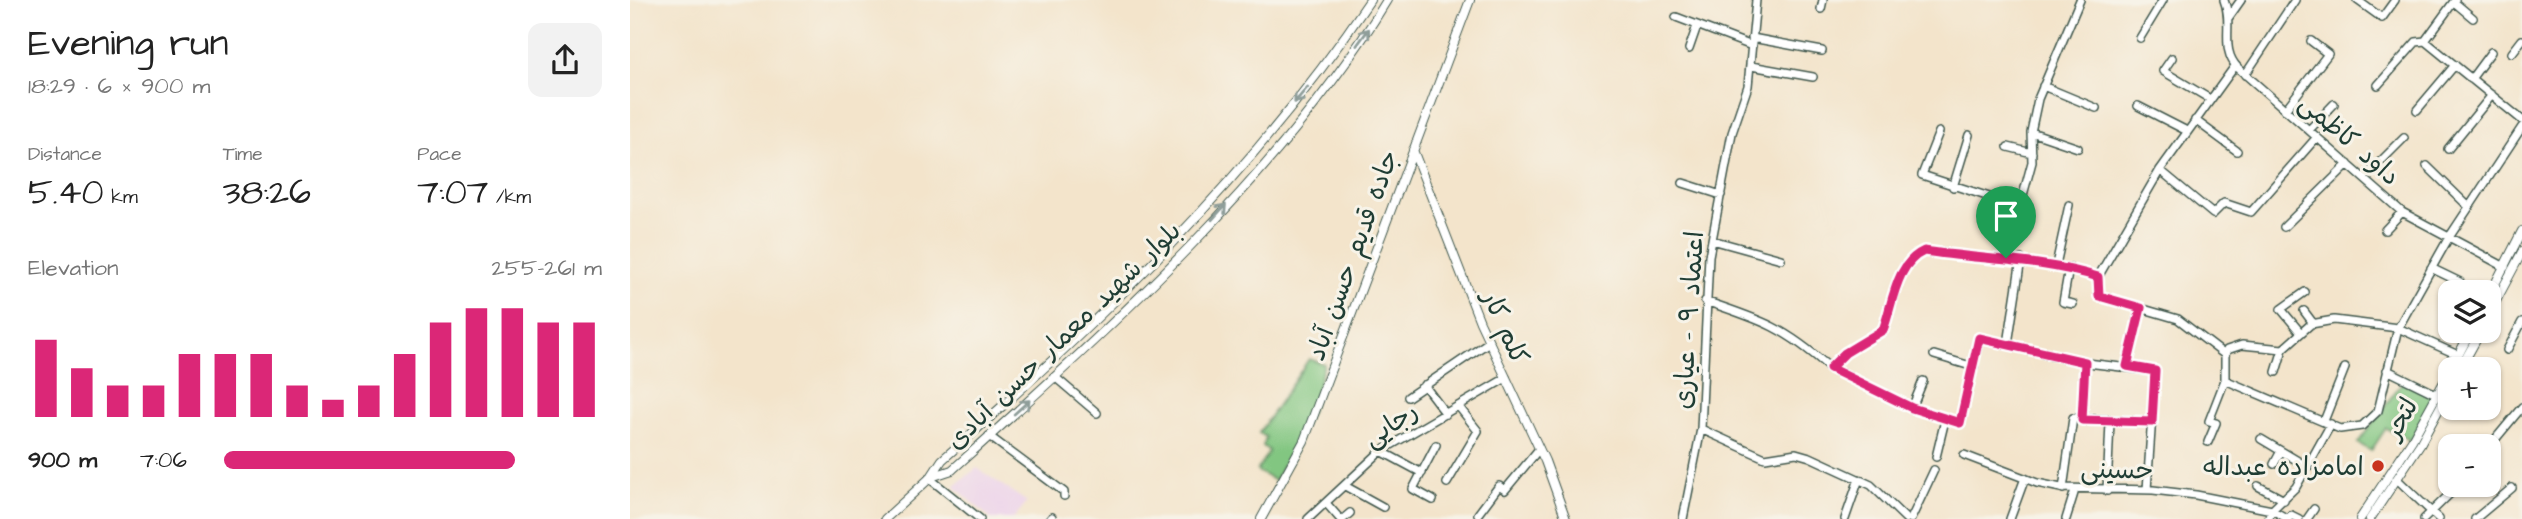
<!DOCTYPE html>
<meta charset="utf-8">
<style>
:root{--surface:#fff;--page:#f2f2f2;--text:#222;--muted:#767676;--accent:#db2777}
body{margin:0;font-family:"Architects Daughter","Playpen Sans Arabic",sans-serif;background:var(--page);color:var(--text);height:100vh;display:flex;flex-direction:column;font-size:26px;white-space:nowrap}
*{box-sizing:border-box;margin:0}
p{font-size:23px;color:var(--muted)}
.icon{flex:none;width:38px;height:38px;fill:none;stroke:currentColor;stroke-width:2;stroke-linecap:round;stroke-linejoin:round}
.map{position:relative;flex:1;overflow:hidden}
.drawer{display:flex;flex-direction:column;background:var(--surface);width:630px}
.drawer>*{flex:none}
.controls{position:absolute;left:1808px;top:280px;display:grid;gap:14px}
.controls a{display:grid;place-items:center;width:63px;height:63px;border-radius:14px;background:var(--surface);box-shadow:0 2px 5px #0004;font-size:35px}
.pin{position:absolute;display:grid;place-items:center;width:60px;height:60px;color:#fff;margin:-72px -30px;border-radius:50% 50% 50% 0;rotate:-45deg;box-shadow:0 0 7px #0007}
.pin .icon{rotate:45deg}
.round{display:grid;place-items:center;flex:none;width:74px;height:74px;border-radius:14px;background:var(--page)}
.overview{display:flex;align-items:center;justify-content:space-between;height:119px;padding:0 28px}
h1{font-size:38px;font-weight:600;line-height:52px}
.metrics{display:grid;grid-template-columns:repeat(3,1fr);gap:10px;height:119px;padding:7px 28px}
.metrics div{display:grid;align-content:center}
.metrics b{font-size:35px;font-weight:600}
.metrics small{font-size:19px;font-weight:400}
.metrics p{font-size:19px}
.chart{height:196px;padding:14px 28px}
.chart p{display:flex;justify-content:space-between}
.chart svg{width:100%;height:126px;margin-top:7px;stroke:var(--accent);stroke-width:6}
ul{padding:0 28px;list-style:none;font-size:23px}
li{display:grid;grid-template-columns:112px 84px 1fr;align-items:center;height:52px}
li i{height:18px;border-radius:9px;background:var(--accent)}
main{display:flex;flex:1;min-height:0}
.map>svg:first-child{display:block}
.built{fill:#ecd1ea}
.green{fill:#82c681;stroke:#50825a;stroke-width:2}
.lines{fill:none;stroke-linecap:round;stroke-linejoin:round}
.minor-casing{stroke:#3f564b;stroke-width:10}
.tertiary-casing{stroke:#3f564b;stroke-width:10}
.minor{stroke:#fff;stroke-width:7}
.tertiary{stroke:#fff;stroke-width:8}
.oneway{stroke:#8f9e9a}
.route-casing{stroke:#fff;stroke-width:14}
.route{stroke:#db2777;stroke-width:9}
.poi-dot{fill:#c8321e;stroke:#f7f3e8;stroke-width:2.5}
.labels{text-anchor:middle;stroke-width:6;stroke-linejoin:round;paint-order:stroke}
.street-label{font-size:26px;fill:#1f3d34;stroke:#f7f3e8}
.poi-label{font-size:26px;fill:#1f3d34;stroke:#f7f3e8;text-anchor:end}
</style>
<main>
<section class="drawer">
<div class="overview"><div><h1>Evening run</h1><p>18:29 · 6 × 900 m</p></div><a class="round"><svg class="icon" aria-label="share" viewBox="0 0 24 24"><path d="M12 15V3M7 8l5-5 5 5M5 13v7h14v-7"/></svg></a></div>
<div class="metrics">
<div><p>Distance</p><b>5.40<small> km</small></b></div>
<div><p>Time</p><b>38:26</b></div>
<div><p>Pace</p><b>7:07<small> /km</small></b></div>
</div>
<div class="chart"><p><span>Elevation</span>255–261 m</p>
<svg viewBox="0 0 160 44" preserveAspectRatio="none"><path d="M5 44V17M15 44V27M25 44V33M35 44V33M45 44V22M55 44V22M65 44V22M75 44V33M85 44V38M95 44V33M105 44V22M115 44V11M125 44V6M135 44V6M145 44V11M155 44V11"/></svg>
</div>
<ul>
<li><b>900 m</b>7:06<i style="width:77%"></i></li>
</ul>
</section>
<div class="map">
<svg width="1892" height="519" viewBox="0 0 1892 519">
<rect width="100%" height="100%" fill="#f7f3e8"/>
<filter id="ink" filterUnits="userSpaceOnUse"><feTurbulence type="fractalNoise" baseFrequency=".0143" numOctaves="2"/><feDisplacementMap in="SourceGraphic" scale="14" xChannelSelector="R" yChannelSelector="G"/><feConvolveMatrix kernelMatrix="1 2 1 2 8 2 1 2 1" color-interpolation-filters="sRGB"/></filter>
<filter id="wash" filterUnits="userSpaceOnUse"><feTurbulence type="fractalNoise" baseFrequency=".00686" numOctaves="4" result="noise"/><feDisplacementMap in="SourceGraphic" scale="28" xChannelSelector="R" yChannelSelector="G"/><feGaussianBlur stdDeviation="1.57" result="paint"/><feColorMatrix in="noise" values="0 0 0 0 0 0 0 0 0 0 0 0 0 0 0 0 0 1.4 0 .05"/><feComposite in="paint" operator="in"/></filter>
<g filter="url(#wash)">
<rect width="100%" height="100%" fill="#f3e4cb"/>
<!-- built -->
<path class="built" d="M 347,468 L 397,502 L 383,519 L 361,519 L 324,486 Z"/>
<!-- green -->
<path class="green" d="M 679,359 L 694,364 L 681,412 L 645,481 L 627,471 L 639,451 L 633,446 L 636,437 L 629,433 Z
M 1773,381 L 1804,398 L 1781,441 L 1756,428 L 1741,451 L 1728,443 Z"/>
</g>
<g filter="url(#ink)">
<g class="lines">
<!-- minor casing -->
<g class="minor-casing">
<path id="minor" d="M 1594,0 C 1604,24 1589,49 1608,68 L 1772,212 L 1875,267
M 1727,0 L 1752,18 L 1765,0
M 1824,2 L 1843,18
M 1191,9 L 1193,0
M 1046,17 L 1122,46
M 1599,17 L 1611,0
M 1122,38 L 1192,51
M 1510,38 L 1533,0
M 1795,41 L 1892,120
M 1059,49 L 1067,26
M 1882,53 L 1892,40
M 1542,58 L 1533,71 L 1580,99
M 1121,66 L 1183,77
M 1615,75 L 1665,0
M 1841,79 L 1861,52
M 1748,85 L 1786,42 L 1795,41 L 1825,0
M 1413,86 L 1466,108
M 1508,106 L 1557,131
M 1655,110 L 1698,54 L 1681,41
M 1787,110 L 1825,65
M 1565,120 L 1607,151
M 1679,130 L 1704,104
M 1309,132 L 1292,175 L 1390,207
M 1401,132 L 1448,148
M 1378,147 L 1402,153
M 1818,149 L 1862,95
M 1797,166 L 1839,207
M 1530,170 L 1583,214 L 1594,203 L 1621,212 L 1687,137
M 1734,178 L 1774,138
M 1053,183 L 1091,195
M 1323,187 L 1339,135
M 1654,227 L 1718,164
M 1755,230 L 1772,212
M 1082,240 L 1151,259
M 1376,258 L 1402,162 L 1401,132 L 1408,99 L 1450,0
M 1426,265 L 1439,205
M 1439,268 L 1433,302 L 1443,304
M 1801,268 L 1830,282
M 1468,277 L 1530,170 L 1605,66
M 1075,301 C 1132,320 1154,327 1200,368 L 1215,353 L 1253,330 C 1263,304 1265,264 1294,251 C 1353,260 1410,259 1468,277 L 1469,296 L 1548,319 L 1595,355
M 1674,311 L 1683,323
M 1671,333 L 1651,309 L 1675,292
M 1378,344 L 1391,259
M 1877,350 L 1892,322
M 1304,355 L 1344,367
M 1595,355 L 1597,350 L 1612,345 L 1653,349 L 1681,324 L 1704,320 L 1768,328 L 1828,355
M 1497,366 L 1511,308
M 1200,368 L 1282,408 L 1330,423 L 1349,338 L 1457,363 L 1525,371 L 1517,490
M 1757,370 L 1808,395
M 1646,372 L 1653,349
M 425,377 L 467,413
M 1595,380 L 1595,355
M 794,385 L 816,414
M 778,397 L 859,342
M 1282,408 L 1293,381
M 1452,420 L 1455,362
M 1694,421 L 1715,368
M 1071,429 L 1135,458 L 1166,453 L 1180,457 L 1241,485 L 1276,519
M 359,436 L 434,492 L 434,496
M 1631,439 L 1678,467
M 1578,442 L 1586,423 L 1579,421 L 1595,380 L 1710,429 L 1732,426 L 1748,411 L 1768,328 L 1818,239 L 1892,127
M 1858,448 L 1892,407
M 751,451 L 792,473
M 1334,455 L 1407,483 L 1431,488 L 1523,490 L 1566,495 L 1642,510 L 1658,519 L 1661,515 L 1669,519
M 1306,457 L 1315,420
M 1644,464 L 1651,451
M 299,478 L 350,519
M 1768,480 L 1809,519
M 817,483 L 848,431 L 829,407
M 715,486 L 753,507
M 1628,486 L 1654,500
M 1433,489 L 1443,418 L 1522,422
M 1477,491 L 1480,422
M 803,500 L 783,489 L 806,445
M 696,503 L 710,519
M 848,514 L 869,486 L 875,490 L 909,449
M 420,519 L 422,517
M 678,519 L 751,451 L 876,378
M 713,519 L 720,513
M 1053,519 L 1071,429 L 1079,256 L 1102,133 L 1118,86 L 1126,0
M 1215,519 L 1229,479
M 1281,519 L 1304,470
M 1380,519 L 1395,478
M 1436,519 L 1445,490
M 1638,519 L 1642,510 L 1666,487 L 1701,424
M 1677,519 L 1684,509
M 1794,519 L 1829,485
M 1845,519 L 1882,488"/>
</g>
<!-- tertiary casing -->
<g class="tertiary-casing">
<path id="tertiary" d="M 783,150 L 850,322 L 915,461 L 936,519
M 1858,298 L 1892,231
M 1858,316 L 1892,252
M 1821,369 L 1841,331
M 1830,369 L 1851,331
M 301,477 L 322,470 C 473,334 651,176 757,0
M 255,519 L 301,477 L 312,460 C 469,322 623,175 740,0
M 631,519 L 674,441 L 840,0
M 1730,519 L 1782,440 L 1820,371
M 1740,519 L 1790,444 L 1820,389"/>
</g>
<!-- minor -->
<use href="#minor" class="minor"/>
<!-- tertiary -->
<use href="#tertiary" class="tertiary"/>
</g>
<!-- one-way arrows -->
<defs><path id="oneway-shaft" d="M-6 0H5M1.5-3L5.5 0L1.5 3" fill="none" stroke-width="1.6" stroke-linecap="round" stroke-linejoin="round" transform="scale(1.75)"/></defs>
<g class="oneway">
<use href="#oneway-shaft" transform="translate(733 37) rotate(-54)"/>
<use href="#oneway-shaft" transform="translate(671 95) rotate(130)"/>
<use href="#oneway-shaft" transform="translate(589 212) rotate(-48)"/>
<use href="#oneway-shaft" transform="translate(392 407) rotate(-42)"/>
</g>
</g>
<g class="lines" filter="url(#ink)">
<!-- route casing -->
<g class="route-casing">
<path id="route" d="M 1294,251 C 1353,260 1410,259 1468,277 L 1469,296 L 1511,308 L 1497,366 L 1525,371 L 1522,422 L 1452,420 L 1455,362 L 1349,338 L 1330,423 L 1282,408 L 1200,368 L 1215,353 L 1253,330 C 1263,304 1265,264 1294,251 Z"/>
</g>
<!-- route -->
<use href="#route" class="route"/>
</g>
<!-- markers -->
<circle class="poi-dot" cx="1748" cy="466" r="7"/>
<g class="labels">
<!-- street labels -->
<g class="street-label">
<text transform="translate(1720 139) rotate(41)" y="9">داود کاظمی</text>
<text transform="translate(722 255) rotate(-70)" y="9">جاده قدیم حسن آباد</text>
<text transform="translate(1058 320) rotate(-86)" y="9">اعتماد ۹ - عیاری</text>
<text transform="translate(876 327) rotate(66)" y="9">کلم کار</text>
<text transform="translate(433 335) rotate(-44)" y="9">بلوار شهید معمار حسن آبادی</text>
<text transform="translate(1770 418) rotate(-60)" y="9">لتحر</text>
<text transform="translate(760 424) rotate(-34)" y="9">رجایی</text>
<text transform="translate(1487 469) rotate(1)" y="9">حسینی</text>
</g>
<!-- poi labels -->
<g class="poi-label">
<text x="1734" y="475">امامزاده عبداله</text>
</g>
</g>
</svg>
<div class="controls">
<a><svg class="icon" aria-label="layers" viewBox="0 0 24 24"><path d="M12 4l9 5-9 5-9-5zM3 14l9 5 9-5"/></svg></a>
<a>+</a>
<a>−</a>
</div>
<div class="pin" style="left:1376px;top:258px;background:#1e9e55"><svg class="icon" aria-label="arrive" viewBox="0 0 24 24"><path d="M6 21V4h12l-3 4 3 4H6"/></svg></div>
</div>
</main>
